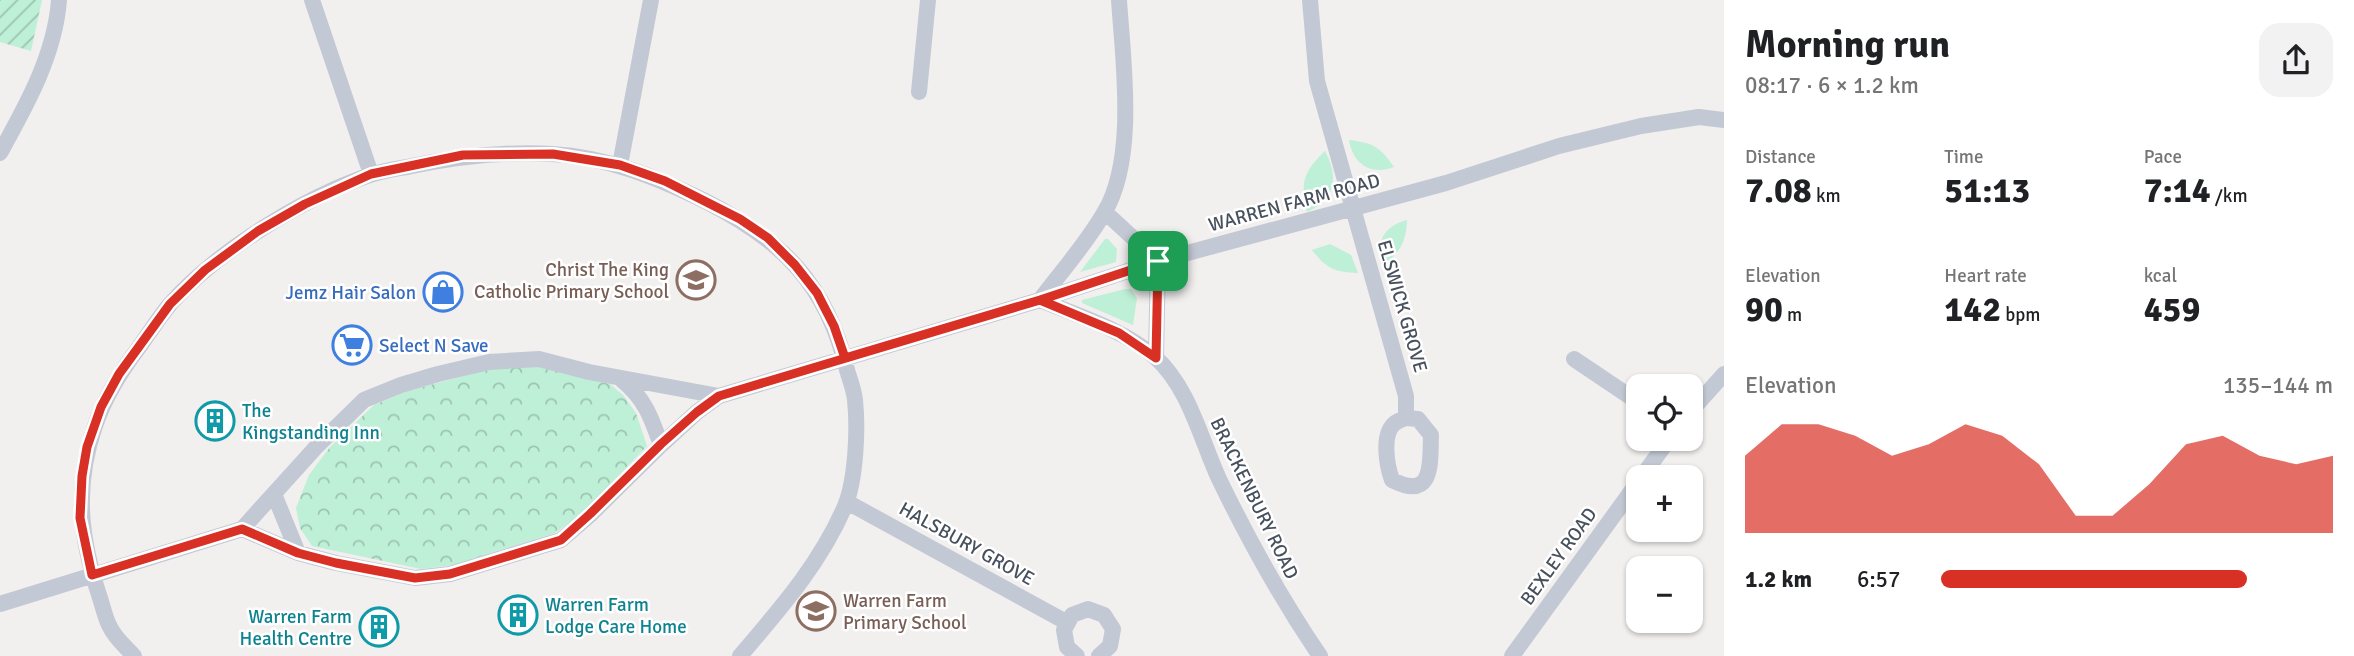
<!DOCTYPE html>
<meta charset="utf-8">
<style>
:root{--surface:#fff;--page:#f2f2f2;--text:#202124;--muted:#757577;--accent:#d93025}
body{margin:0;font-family:Signika,sans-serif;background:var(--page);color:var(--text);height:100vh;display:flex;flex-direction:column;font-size:26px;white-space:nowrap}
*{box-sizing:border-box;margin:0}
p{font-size:23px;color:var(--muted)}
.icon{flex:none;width:38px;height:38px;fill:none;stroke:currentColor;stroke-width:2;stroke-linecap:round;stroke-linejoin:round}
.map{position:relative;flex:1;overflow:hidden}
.side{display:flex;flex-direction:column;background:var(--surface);width:630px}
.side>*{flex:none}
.tools{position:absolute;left:1626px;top:374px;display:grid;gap:14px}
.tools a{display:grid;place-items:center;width:77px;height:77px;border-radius:14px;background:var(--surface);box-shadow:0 2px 5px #0004;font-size:35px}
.pin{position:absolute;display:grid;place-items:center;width:60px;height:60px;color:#fff;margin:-30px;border-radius:14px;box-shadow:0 4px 10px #0006}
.round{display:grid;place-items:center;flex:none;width:74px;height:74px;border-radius:21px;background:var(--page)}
.head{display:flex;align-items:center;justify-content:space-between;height:119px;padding:0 21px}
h1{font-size:38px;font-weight:700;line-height:52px}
.figures{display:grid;grid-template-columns:repeat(3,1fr);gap:10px;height:119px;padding:7px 21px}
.figures div{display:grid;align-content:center}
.figures b{font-size:35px;font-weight:700}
.figures small{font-size:19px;font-weight:400}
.figures p{font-size:19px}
.chart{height:196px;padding:14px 21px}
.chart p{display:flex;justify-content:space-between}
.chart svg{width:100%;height:126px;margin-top:7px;fill:var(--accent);opacity:.7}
ul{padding:0 21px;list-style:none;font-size:23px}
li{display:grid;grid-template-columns:112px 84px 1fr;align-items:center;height:52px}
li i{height:18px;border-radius:9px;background:var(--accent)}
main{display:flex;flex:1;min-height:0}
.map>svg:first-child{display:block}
.grass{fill:#beefd7}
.forest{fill:url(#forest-crowns)}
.garden{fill:url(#garden-furrows)}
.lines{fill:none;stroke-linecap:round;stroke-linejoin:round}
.minor{stroke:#c3c9d4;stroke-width:16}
.route-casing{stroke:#fff;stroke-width:14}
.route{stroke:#d93025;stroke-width:9}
.labels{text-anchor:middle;stroke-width:5;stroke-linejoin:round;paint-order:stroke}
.street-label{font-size:19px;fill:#47505d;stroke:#fff}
.education-label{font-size:19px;fill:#785e54;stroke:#fff;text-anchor:end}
.shop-label{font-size:19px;fill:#366cbe;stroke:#fff;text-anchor:end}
.culture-label{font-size:19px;fill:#0d838f;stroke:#fff;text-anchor:start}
</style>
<main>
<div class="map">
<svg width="1724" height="656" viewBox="0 0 1724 656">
<defs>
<pattern id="forest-crowns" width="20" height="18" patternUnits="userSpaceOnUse" patternTransform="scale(1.75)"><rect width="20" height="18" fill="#beefd7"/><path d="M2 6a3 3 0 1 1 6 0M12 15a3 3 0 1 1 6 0" fill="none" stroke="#9cc4b2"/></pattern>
<pattern id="garden-furrows" width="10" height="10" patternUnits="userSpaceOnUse" patternTransform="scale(1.75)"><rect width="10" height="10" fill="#beefd7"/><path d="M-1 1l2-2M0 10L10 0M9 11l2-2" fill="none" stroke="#9cc4b2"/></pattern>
</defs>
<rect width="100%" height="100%" fill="#f2efef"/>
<!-- grass -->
<path class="grass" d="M 1349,140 C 1374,143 1380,147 1394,167 C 1371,176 1353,164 1349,140 Z
M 1325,151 C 1339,177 1336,199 1307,212 C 1300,183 1303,172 1325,151 Z
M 1407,220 C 1406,242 1401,251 1384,265 C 1374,243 1384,226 1407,220 Z
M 1105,239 L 1108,239 L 1117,249 L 1116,262 L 1080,272 Z
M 1330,244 L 1351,255 L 1358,273 C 1334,272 1327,269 1312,250 Z
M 1125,289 L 1131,289 L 1137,298 L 1133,325 L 1082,303 L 1082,300 Z"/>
<!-- forest -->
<path class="forest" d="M 535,366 L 610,384 L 623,395 L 636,413 L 647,446 L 582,513 L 555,533 L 453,565 L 421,569 L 312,546 L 300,528 L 296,508 L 309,475 L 330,447 L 374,405 L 408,391 L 489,369 Z"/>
<!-- garden -->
<path class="garden" d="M 0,0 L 42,0 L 31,51 L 0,42 Z"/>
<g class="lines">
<!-- minor -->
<path class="minor" d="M 312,0 L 371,174
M 1310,0 L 1317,81 L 1406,396 L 1406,418 C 1403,419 1399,420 1395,423 C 1381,434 1387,466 1392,480 C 1434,501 1430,464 1431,435 L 1418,419 L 1406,418
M 919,92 L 928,0
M 0,153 C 26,106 55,55 59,0
M 620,165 L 651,0
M 1105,212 L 1158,261
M 1040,300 C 1078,316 1123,329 1155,357 C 1189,387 1201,440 1219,479 C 1249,541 1282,600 1320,656
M 1040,300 C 1061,272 1086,244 1104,213 C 1137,159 1123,61 1119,0
M 1156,357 L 1158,261
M 1574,359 L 1638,402
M 622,380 C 645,399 651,417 661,445
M 1690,412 L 1724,374
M 1641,478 L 1669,439
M 274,494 L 298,553
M 847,502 L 1066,622
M 242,529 L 298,553 L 336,563 L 415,578 L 450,574 L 561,540 L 590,515 L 661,445 L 697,412 L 719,396 L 1040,300 L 1158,261 L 1446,183 L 1559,146 L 1641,126 L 1699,117 L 1724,120
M 0,604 L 242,529 L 317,446 L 364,400 L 401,385 L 438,374 L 489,362 L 539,359 L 589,372 L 719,396
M 134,656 C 126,647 115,638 110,627 C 105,618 103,607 100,598 C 80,538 74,487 95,426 C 105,396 121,371 140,346 C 150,332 160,316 171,303 C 219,250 303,198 370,175 C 382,171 395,169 407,167 C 455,157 503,151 552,154 C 607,157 656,177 705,201 C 782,240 827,284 847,370 C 850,380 854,390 855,400 C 858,429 856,479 845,506 C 820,564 780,609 740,656
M 1077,656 L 1067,647 L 1064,630 L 1072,615 L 1088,609 L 1104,615 L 1113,629 L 1110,646 L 1099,656
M 1512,656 L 1638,482"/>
</g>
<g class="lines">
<!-- route casing -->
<g class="route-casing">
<path id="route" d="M 1158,261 L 1040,300 L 845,358 L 834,326 L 817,293 L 795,265 L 768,238 L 740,219 L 665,181 L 620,165 L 553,154 L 463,155 L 371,174 L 305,204 L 258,231 L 205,270 L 170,304 L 119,374 L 101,407 L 87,447 L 82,476 L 80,518 L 92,575 L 242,529 L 298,553 L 336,563 L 415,578 L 450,574 L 561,540 L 590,514 L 661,444 L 697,412 L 719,396 L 1040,300 L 1119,333 L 1156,358 L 1158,261"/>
</g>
<!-- route -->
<use href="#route" class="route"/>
</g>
<!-- icons -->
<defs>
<g id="school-ring" transform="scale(2.0125)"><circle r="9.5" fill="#fff" stroke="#8d6e63" stroke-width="1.5"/><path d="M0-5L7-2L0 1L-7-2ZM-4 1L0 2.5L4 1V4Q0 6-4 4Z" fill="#8d6e63"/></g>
<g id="shop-ring" transform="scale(2.0125)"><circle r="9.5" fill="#fff" stroke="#3f7fe0" stroke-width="1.5"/><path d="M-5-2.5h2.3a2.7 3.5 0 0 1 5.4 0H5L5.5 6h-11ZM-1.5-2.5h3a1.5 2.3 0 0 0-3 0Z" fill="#3f7fe0"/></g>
<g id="supermarket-ring" transform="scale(2.0125)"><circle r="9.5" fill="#fff" stroke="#3f7fe0" stroke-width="1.5"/><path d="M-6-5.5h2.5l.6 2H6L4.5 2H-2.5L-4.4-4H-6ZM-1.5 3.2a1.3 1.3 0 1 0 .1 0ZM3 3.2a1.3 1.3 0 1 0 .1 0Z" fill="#3f7fe0"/></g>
<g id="building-ring" transform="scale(2.0125)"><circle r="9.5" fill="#fff" stroke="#0f9aa8" stroke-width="1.5"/><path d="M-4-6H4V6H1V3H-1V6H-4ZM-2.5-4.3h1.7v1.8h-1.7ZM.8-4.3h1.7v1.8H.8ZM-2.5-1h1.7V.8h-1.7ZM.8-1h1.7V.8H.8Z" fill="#0f9aa8"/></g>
</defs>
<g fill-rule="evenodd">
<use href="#school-ring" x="696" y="280"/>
<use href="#shop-ring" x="443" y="292"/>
<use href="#supermarket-ring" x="352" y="345"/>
<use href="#building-ring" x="215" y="421"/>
<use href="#school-ring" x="816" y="611"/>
<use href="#building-ring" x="518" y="615"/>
<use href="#building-ring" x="379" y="627"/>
</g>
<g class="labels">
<!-- street labels -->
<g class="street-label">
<text transform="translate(1294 202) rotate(-15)" y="7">WARREN FARM ROAD</text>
<text transform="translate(1403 306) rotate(74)" y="7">ELSWICK GROVE</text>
<text transform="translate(1255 498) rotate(64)" y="7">BRACKENBURY ROAD</text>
<text transform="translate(967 543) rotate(29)" y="7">HALSBURY GROVE</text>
<text transform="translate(1558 556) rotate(-54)" y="7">BEXLEY ROAD</text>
</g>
<!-- education labels -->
<g class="education-label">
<text x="669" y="276">Christ The King<tspan x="669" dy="22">Catholic Primary School</tspan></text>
<text x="843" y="607" text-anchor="start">Warren Farm<tspan x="843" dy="22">Primary School</tspan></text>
</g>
<!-- shop labels -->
<g class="shop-label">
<text x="416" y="299">Jemz Hair Salon</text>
<text x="379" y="352" text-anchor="start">Select N Save</text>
</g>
<!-- culture labels -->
<g class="culture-label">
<text x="242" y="417">The<tspan x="242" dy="22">Kingstanding Inn</tspan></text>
<text x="545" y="611">Warren Farm<tspan x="545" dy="22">Lodge Care Home</tspan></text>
<text x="352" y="623" text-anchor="end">Warren Farm<tspan x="352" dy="22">Health Centre</tspan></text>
</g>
</g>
</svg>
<div class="tools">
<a><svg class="icon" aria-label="locate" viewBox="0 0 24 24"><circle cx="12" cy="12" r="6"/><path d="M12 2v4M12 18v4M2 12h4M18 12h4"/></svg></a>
<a>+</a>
<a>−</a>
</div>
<div class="pin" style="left:1158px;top:261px;background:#1e9e55"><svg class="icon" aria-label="arrive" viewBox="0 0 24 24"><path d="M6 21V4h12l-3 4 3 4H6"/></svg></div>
</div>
<section class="side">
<div class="head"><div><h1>Morning run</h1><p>08:17 · 6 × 1.2 km</p></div><a class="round"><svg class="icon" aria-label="share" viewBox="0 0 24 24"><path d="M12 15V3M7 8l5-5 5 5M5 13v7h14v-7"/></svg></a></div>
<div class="figures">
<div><p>Distance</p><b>7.08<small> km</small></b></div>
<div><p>Time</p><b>51:13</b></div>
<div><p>Pace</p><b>7:14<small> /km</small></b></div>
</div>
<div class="figures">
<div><p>Elevation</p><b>90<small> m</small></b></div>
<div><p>Heart rate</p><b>142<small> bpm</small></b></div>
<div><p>kcal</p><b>459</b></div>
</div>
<div class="chart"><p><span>Elevation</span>135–144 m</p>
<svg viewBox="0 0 160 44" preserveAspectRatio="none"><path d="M0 44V17L10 6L20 6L30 10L40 17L50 13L60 6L70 10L80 20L90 38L100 38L110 27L120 13L130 10L140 17L150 20L160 17V44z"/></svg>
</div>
<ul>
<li><b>1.2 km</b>6:57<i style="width:78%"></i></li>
</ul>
</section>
</main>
